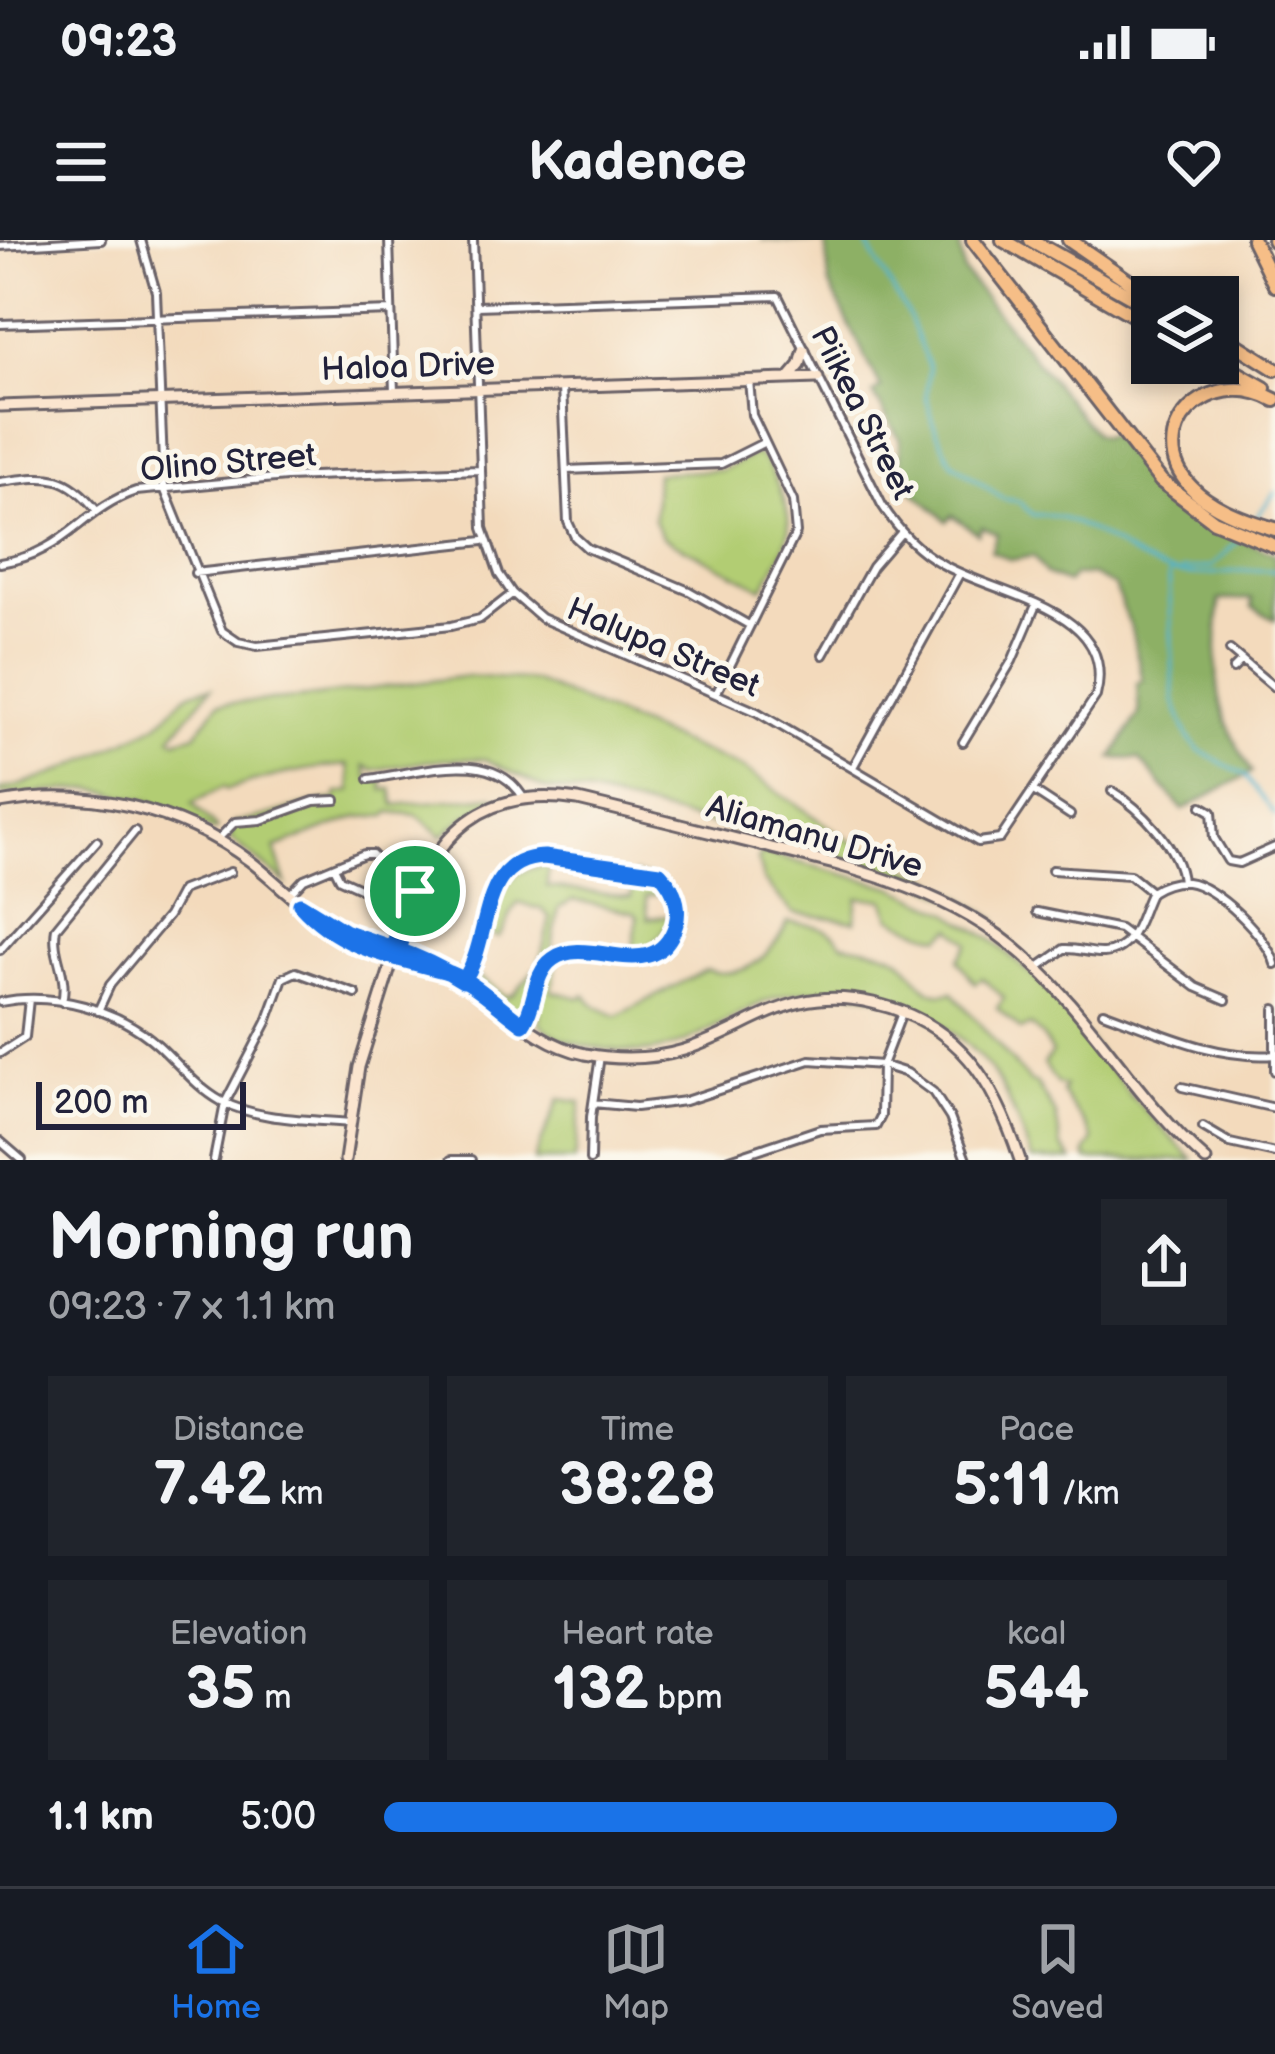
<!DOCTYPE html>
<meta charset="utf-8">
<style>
:root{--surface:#171b24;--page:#20242c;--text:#f1f3f6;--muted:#9ea1a6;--line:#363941;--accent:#1a73e8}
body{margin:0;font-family:"Balsamiq Sans",sans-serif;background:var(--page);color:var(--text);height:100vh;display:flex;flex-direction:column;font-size:45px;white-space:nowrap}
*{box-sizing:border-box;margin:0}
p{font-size:39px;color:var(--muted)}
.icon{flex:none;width:66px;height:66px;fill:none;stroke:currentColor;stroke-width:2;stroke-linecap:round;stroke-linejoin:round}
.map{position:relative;height:920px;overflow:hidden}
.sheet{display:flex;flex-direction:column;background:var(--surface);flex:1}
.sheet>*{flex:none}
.buttons{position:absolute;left:1131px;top:36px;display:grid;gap:24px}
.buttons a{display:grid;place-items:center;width:108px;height:108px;border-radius:0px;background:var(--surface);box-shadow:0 6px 18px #0003;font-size:60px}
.scale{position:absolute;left:36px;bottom:30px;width:210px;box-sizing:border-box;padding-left:12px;border:6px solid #22223b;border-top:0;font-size:33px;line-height:42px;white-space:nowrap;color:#22223b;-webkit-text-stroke:9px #fbf7ec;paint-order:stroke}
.pin{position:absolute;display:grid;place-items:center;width:102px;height:102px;color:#fff;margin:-51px;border:6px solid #fff;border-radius:50%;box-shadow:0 3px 12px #0007}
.round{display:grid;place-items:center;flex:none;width:126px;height:126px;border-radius:0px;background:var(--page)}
.head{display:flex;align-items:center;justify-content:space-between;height:204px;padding:0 48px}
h1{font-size:66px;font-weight:600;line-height:90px}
.stats{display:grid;grid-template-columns:repeat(3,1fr);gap:18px;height:204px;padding:12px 48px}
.stats div{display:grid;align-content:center;border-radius:0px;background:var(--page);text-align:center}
.stats b{font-size:60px;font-weight:600}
.stats small{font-size:33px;font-weight:400}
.stats p{font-size:33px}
ul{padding:0 48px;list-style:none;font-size:39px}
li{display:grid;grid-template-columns:192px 144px 1fr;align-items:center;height:90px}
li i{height:30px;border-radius:15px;background:var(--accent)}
.status{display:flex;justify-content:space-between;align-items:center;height:84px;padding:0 60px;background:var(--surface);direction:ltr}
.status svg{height:33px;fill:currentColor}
header{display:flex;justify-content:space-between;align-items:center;height:156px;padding:0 48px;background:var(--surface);font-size:54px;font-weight:600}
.tabs{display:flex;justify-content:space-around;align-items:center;height:168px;border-top:3px solid var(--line);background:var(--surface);font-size:33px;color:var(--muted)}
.tabs a{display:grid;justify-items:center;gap:6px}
.tabs .selected{color:var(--accent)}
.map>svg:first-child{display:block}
.green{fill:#b2cd73;stroke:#6a7857;stroke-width:3}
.forest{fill:#8db065;stroke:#586950;stroke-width:3}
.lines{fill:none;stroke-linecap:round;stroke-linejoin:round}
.stream{stroke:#4eb3cd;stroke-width:3}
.street-casing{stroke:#6b6268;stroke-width:12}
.secondary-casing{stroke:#6b6268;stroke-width:15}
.highway-casing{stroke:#6b6268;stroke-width:18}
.street{stroke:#fff;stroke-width:6}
.secondary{stroke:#fbe5cf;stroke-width:9}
.highway{stroke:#f6be87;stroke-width:12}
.route-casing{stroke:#fff;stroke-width:24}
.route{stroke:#1a73e8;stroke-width:15}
.labels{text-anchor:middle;stroke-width:10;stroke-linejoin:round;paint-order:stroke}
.street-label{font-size:33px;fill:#22223b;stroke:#fbf7ec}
</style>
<div class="status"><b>09:23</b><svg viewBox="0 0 49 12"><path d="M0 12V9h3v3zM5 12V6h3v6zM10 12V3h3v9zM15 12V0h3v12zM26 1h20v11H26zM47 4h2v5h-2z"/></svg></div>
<header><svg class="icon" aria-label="menu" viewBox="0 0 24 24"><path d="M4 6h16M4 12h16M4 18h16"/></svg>Kadence<svg class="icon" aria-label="heart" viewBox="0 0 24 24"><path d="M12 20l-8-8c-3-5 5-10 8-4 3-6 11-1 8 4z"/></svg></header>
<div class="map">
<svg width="1275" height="920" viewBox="0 0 1275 920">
<rect width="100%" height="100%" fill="#fbf7ec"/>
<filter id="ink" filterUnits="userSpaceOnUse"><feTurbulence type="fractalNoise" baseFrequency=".00833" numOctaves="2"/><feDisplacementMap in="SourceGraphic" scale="24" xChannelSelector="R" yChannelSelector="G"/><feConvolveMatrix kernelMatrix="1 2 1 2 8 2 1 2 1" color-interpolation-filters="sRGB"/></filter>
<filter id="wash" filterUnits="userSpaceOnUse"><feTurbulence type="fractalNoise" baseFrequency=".004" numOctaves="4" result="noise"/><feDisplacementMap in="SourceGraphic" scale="48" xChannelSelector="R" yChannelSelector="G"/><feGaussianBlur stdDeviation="2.7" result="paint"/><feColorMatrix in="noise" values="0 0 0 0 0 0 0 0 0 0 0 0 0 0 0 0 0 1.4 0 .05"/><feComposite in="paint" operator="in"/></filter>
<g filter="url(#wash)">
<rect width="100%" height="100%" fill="#f3dabc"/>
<!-- green -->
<path class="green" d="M 756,214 C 768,220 772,233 778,246 C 800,291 785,307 763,348 L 662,297 L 654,280 L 656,233 L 722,230 Z
M 468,436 L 534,441 L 744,529 L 855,604 L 933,639 L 998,681 L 898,631 L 591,554 L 546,549 L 484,519 L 442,519 L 373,530 L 365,526 L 369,539 L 382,537 L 383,550 L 392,549 L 395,565 L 494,556 L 495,561 L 465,577 L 442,596 L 417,575 L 390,572 L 386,576 L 358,577 L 275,608 L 286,643 L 230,599 L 235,582 C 270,579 301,562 336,560 L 338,553 L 351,551 L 348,525 C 305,528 268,536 227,550 L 224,547 L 192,563 L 217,589 L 214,591 L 151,566 L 152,562 L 93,549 L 0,555 L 0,550 C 52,540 103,512 150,488 C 177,475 175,450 211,448 L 171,497 L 175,500 L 196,494 L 218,464 L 301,458 Z
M 762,613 L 893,647 L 948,672 L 991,699 L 1055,755 L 1131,856 L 1193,920 L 1087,920 L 1085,913 L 1093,900 C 1085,880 1072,870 1062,852 L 1065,846 L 1057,844 L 1044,824 L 1052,813 L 1043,797 L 1030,785 L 1021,790 L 997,768 L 1004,758 L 982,738 L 975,743 L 958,720 L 969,703 L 952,688 L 941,697 C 925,694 906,686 891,677 L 884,659 L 858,658 L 855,681 L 793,673 L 763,640 L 758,619 Z
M 548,625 L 547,647 L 631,657 L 635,634 L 655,639 L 667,653 L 646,656 L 648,678 L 670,676 C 663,697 653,707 632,714 L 638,677 L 634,672 L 573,660 L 559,668 L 551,712 L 540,721 L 550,678 L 542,669 L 518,663 C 508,674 508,688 498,698 L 491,694 C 500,654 500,630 548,625 Z
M 788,682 C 809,685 830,685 842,703 C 858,707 886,709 899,718 C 918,733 923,760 952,752 L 1030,842 L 1036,843 L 1056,875 L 1061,906 L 1072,920 L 1032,920 C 1020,889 1010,856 990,829 C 945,770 859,737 785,755 C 736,767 695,810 642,812 C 630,813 617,810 606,809 C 581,806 557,801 539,783 L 540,773 L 531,772 L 538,738 L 557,716 L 552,751 L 580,758 L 585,755 L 597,767 L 617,776 L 706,730 C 747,742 772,714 788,682 Z
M 534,730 L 528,769 L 521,775 L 474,741 L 475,734 L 506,756 L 513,755 Z
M 559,859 L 581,862 L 575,920 L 534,920 Z"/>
<!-- forest -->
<path class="forest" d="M 761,0 L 959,0 L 964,32 L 1095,194 L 1103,197 L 1110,194 C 1154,253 1206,289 1275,313 L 1275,380 L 1252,367 L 1252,359 L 1219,360 C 1216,439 1209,461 1252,532 L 1183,570 L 1139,519 L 1112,518 L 1139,474 L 1137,443 L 1143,441 L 1130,385 L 1114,346 L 1091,335 L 1074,335 L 1067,343 L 1046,334 L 1033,316 L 1011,320 L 991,311 L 997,294 L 982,287 L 978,294 L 952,275 L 947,281 L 913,251 L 900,220 L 900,200 L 873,154 L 881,148 L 829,44 L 826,3 Z"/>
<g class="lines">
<!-- stream -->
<path class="stream" d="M 864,0 L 909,77 L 929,128 L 926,156 L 936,191 L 952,222 L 1003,259 L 1018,261 L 1033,275 C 1080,270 1130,323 1171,332 C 1206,340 1241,326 1275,331
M 1256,278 L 1275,252
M 1182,330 L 1211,327 L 1243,296
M 1169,334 L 1174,461 L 1188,497 L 1200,511 L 1245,535 L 1275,575"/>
</g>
</g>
<g filter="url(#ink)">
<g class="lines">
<!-- street casing -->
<g class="street-casing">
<path id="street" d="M 141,0 L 156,52 L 164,248 L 222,391 L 238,402 L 257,406 L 451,386 L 480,379 L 512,354
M 389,0 L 394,152
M 473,0 L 483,288 L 499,334 L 512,353 L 541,378 L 757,472 L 978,602 L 1000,599 L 1096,456 C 1119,368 996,356 942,324 C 916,310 898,290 882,265 L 778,56 L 476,66
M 0,6 L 101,0
M 0,84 L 391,71
M 562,147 L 568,282 L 575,297 L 587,308 L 689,351 L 749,385
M 566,230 L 721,224 L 763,203
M 0,242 C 47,236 65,231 97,271
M 0,323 C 67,313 81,269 136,251 L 286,237 L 479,230
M 195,333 L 483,301
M 1230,410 L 1275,448
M 823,415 L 872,327 L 901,293
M 1233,429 L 1242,420
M 716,454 L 796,293 L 793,261 L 752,175 L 749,140
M 963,502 L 1012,421 L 1036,365
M 853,527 L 960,333
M 369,539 C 420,533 493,505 524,559
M 1112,551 C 1140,568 1180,608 1182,642
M 1035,552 L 1070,575
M 1202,566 L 1212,572 L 1214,598 L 1228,621 L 1239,623 L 1275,607
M 217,600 L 235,582 L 261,580 L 314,561 L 336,560
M 1052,630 L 1130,635 L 1151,652
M 290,654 L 304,639 L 364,614 L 372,614 L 378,621 L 370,644 L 362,649 L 340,639 L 334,627
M 1037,672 L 1120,689 L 1196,747 L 1226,760
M 0,710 L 97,601
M 1037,728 L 1064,709 C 1078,708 1091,714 1104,713 C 1136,710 1139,674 1151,652 C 1162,645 1174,641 1187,642 C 1215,645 1268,697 1275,724
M 463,740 C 481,716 482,687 490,659 C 509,595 602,622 652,630 C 664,636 672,644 675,657 C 679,669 678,682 672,693 C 645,743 589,693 553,719 C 531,734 537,764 523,785
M 0,762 C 53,751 118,769 158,805 C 178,823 197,848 221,861 C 260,881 308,879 350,883
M 62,762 C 69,735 51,714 56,688 L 135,591
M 1275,769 L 1275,831
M 98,771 L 110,745 L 168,676 L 182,650 L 230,632
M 1103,772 C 1158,792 1216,820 1275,815
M 0,813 L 25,797 L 29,759
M 1182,847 L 1275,868
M 593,863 L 636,867 L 685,861 L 810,820 L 882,825 L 907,833 L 933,852 L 950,878 L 966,920
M 1203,887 L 1230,903 L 1275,913
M 0,901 L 22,920
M 214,920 L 225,863 L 267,782 L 283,738 L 296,732 L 356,754
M 451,920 L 471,920
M 590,920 L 591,877 L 600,816
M 727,920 L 820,889 L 876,886 L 881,876 L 882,825 L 902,773"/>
</g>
<!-- secondary casing -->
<g class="secondary-casing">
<path id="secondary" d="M 788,139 L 800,125 L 804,110
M 0,166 L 818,138
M 0,563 C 86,547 179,568 250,621 C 276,641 299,666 328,683 C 370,707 420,713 461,740 C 501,765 537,804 585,814 C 618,820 651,820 684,810 C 755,787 790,744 873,763 C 959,782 995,843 1020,920
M 311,676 C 339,708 396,722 436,730
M 345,920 L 359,827 L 396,709 L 395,702 C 429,610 465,544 578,560 C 637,574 696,589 756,604 C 851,628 948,648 1023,715 C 1092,776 1136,859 1206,920"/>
</g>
<!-- highway casing -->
<g class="highway-casing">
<path id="highway" d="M 973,0 L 1161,241 L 1214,281 L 1275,306
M 1003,0 L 1152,86
M 1031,0 L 1152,68
M 1069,0 L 1152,57
M 1253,0 L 1275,45
M 1274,0 L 1275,1
M 1218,93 L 1275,129
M 1218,122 L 1264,148
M 1275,160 C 1208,123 1140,194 1191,247 C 1212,269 1246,281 1275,289"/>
</g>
<!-- street -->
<use href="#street" class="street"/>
<!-- secondary -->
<use href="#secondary" class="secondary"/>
<!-- highway -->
<use href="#highway" class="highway"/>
</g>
</g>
<g class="lines" filter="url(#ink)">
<!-- route casing -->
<g class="route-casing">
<path id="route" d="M 415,651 L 394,702 L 396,709 L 344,691 L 300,664 C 340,709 388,716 444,731 C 471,738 500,768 523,784 C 537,764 532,734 553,719 C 589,693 656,749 676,684 C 681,664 673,647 660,633 L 544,617 C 476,619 493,700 463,741 C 442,728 420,717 396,709 L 401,704 L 415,651"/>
</g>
<!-- route -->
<use href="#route" class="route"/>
</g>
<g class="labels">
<!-- street labels -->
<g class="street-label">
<text transform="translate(408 125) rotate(-2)" y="12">Haloa Drive</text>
<text transform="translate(864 172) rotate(63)" y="12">Piikea Street</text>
<text transform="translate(228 221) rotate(-5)" y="12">Olino Street</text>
<text transform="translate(664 406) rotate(23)" y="12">Halupa Street</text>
<text transform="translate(815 595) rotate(16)" y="12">Aliamanu Drive</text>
</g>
</g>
</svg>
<div class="buttons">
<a><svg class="icon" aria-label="layers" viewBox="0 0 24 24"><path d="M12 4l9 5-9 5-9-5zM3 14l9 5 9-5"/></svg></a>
</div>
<div class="scale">200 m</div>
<div class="pin" style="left:415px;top:651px;background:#1e9e55"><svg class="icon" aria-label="arrive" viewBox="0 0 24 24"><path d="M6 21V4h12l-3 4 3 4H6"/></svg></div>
</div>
<section class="sheet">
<div class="head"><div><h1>Morning run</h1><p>09:23 · 7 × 1.1 km</p></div><a class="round"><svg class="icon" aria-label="share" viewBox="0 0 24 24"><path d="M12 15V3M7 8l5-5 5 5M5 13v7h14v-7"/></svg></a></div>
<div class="stats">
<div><p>Distance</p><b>7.42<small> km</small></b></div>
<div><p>Time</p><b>38:28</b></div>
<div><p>Pace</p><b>5:11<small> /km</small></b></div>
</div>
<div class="stats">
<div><p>Elevation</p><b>35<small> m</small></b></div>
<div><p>Heart rate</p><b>132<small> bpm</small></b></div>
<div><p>kcal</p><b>544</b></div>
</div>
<ul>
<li><b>1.1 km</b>5:00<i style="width:87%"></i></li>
</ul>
</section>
<nav class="tabs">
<a class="selected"><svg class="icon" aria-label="home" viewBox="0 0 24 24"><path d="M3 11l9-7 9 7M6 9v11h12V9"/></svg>Home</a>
<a><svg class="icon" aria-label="map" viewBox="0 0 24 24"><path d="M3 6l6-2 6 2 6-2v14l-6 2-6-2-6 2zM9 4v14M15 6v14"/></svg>Map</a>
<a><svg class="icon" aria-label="saved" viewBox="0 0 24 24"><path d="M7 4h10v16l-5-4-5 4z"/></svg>Saved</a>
</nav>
